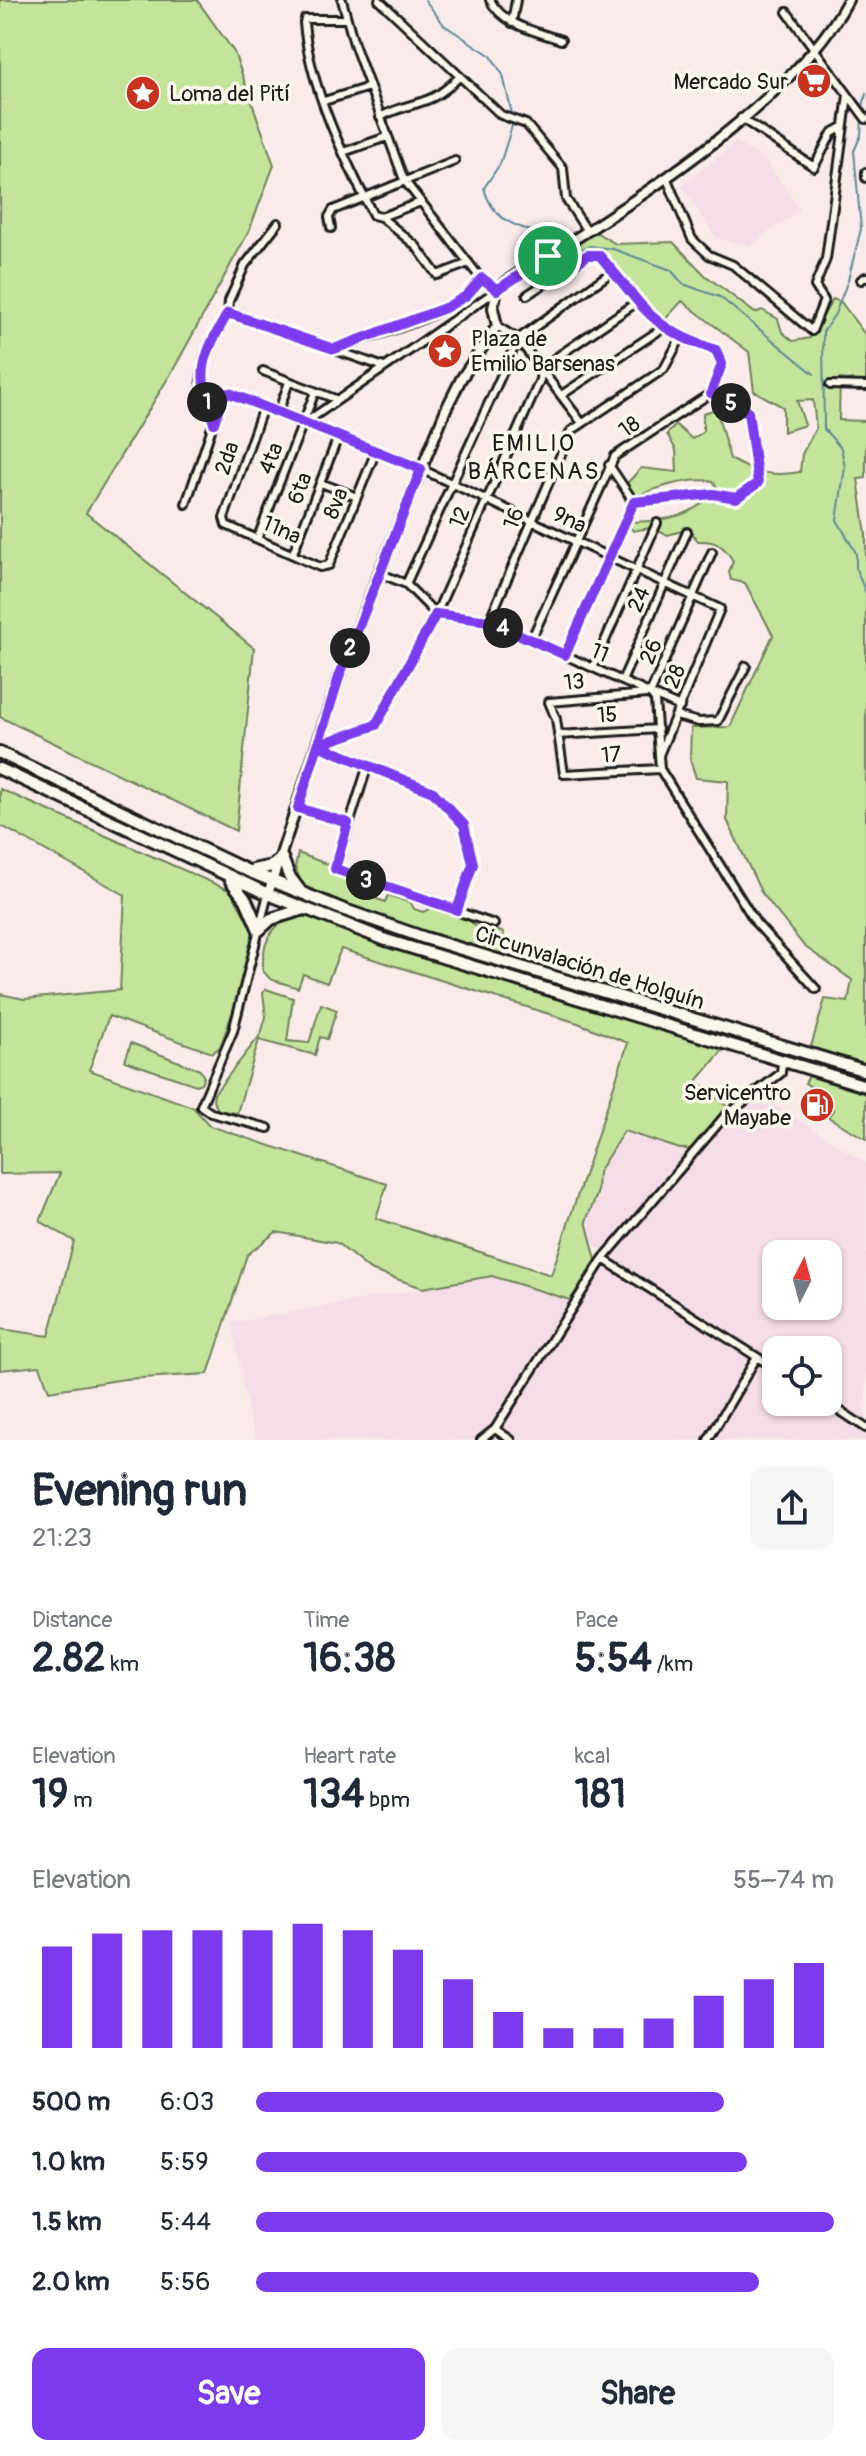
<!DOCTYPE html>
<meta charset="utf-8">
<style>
:root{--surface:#fff;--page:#f6f6f7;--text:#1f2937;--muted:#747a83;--accent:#7c3aed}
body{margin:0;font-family:Pangolin,sans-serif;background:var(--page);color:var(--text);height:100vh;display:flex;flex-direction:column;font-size:30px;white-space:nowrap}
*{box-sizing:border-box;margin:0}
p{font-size:26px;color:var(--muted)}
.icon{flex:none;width:44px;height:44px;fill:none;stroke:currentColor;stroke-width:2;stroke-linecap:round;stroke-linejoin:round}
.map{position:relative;height:1440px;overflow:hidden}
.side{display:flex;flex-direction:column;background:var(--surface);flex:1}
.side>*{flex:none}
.needle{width:52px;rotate:6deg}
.buttons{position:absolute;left:762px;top:1240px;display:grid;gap:16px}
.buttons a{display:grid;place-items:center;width:80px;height:80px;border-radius:16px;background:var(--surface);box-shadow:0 2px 6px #0004;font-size:40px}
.pin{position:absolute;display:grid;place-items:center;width:68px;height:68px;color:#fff;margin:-34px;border:4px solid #fff;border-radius:50%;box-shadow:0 2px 8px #0007}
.km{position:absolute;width:40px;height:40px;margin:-20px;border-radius:50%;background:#222;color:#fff;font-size:22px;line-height:40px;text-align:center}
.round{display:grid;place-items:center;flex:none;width:84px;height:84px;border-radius:16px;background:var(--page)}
.overview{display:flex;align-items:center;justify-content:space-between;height:136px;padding:0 32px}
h1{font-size:44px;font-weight:700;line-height:60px}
.metrics{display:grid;grid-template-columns:repeat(3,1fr);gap:12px;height:136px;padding:8px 32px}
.metrics div{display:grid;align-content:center}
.metrics b{font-size:40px;font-weight:700}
.metrics small{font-size:22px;font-weight:400}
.metrics p{font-size:22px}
.chart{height:224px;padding:16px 32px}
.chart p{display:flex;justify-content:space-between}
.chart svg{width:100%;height:144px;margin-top:8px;stroke:var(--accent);stroke-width:6}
.action{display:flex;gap:16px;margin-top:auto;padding:16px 32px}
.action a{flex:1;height:92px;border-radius:16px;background:var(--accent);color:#fff;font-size:32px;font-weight:700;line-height:92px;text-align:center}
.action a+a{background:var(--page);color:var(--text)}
ul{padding:0 32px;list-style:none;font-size:26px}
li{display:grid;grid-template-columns:128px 96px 1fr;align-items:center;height:60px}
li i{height:20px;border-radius:10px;background:var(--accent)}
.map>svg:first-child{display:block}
.built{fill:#f4dde7;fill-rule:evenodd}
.green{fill:#c4e39b;stroke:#70805c;stroke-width:2}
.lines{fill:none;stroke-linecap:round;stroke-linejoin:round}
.stream{stroke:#5e8999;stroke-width:2}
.street-casing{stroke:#1c1c1c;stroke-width:12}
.secondary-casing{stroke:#1c1c1c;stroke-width:14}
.highway-casing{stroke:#1c1c1c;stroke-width:16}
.street{stroke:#fbf7ec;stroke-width:6}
.secondary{stroke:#fbf7ec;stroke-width:8}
.highway{stroke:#fbf7ec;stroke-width:10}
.route-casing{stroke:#fff;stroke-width:16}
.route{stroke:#7c3aed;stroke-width:10}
.labels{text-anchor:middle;stroke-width:7;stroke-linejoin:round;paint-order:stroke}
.poi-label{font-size:22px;fill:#1c1c1c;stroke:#fbf7ec;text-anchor:end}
.street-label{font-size:22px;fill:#1c1c1c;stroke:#fbf7ec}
.neighbourhood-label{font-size:24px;letter-spacing:2px;fill:#1c1c1c;stroke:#fbf7ec}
</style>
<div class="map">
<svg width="866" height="1440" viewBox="0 0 866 1440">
<rect width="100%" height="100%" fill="#f8ebea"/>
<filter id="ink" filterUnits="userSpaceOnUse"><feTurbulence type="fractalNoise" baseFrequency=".0125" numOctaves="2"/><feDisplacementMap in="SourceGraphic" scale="16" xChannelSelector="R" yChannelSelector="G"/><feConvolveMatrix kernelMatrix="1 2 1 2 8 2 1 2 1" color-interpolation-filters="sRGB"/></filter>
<g filter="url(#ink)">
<!-- built -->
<path class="built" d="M 736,142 L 765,160 L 800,209 L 750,246 L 716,238 L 682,186 Z
M 760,1095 L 866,1163 L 866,1440 L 257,1440 L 249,1417 L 232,1323 L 492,1276 L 580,1303 L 612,1254 L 697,1154 ZM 776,1254 L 828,1254 L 828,1306 L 776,1306 ZM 776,1350 L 828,1350 L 828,1402 L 776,1402 Z
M 603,1120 L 694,1149 L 608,1252 L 565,1234 Z"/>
<!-- green -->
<path class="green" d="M 0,0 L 197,0 L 234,52 L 274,165 L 249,231 L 176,365 L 86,513 L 254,648 L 236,831 L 0,717 Z
M 594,231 L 616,244 L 673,242 L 705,275 L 755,313 L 762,310 L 778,319 L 782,332 L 793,341 L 810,338 L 833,299 L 841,302 L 866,336 L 866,382 L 840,379 L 839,420 L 866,421 L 866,478 L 858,479 L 866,534 L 866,1064 L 810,1050 L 825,999 L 848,1002 L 852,980 L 804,946 L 761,892 L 727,820 L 728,781 L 696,778 L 690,759 L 691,728 L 730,727 L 773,635 L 745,583 L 731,580 L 729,572 L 733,561 C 724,545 715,540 698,541 L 689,529 L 668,535 L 650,528 L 633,531 L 629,526 L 631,522 C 665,521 697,517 717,487 L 713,481 C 684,477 652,490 625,500 L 621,490 L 641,468 L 677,472 L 676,450 L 667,434 L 676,425 L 692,439 L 703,432 L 703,413 L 716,409 L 730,459 C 754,473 773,477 800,472 L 802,454 L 816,428 L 813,400 L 797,401 L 805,425 L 783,432 L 783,407 L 754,391 L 749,352 L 682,301 L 661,324 L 606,257 L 593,252 L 578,255 L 573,249 Z
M 0,761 L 253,879 L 264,886 L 0,765 Z
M 0,789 L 231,891 L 254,933 L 242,987 L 220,1047 L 212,1053 L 109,1016 L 89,1070 L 193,1107 L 210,1126 L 387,1184 L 376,1218 L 551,1275 L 628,1043 L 578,1023 L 341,949 L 327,983 L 303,974 L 298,988 L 270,979 L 263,971 C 261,939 275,915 309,917 L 723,1050 L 697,1081 L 730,1109 L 694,1149 L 680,1149 L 624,1131 L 598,1172 L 597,1194 L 586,1221 L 596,1260 L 570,1300 L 492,1276 L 423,1288 L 370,1270 L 337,1243 L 276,1232 L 247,1255 L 208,1374 L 125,1379 L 49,1391 L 40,1366 L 0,1370 L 0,1329 L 49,1336 L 74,1241 L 40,1221 L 60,1173 L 0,1174 L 0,994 L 24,999 L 120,990 L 125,895 L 0,825 Z
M 298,853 L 332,866 L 333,872 L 361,885 L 361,893 L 385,902 L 388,895 L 411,903 L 414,909 L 423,912 L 433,907 L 468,919 L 482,932 L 490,935 L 496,930 L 504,933 L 500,958 L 347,908 L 304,889 L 295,867 Z
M 276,891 L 371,926 L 866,1077 L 866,1080 L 430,949 L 350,922 Z
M 266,989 L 293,998 L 287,1041 L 309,1043 L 321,1004 L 337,1010 L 327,1039 L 320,1037 L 315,1055 L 259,1040 L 237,1113 L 219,1111 L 213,1101 L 214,1094 L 261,1034 L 266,1017 L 263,993 Z
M 131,1043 L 200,1070 L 204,1077 L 201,1083 L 196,1085 L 125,1061 Z
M 809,1076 L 866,1094 L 866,1139 L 828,1117 L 833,1110 L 830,1100 L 805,1083 Z"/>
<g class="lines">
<!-- stream -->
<path class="stream" d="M 425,0 L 444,25 L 491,56 L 503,75 L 512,114
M 863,107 L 866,94
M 862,117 L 861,135 L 854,151 L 861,229 L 848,280 L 835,314 L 823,332 L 824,429 L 841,448 L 845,467 L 837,520 L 856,553 L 856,569 L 866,593
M 512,126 L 500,164 L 484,188 C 495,230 531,228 566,242
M 572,244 L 583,249 L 590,246 L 613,249 L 671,270 L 683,284 L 720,297 L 814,374"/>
<!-- street casing -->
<g class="street-casing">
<path id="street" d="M 379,0 L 501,115 L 526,124 L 563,168 L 566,199 L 587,231
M 490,0 C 504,26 535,31 561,40
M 787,12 L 866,119
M 346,19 L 305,19 L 304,23 C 310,89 344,157 373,215 L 381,217 L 421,202
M 512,23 L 516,0
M 324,101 L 369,87
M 380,117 C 414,99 428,109 459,77
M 741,118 L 814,167 L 832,133 L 843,127
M 343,152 L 387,137
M 866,172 L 866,178
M 667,179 L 692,239 L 709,255 L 733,265 L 812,331 L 824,300 L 815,286 L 826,259 L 848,95
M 381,217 L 416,246 L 437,275 L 469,263
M 331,228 L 329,217 L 333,210 L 455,161
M 548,256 L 560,274
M 861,280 L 866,277
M 527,295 L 588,255 L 599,255 C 644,305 647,328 716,350 L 722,364 L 711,393
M 228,313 L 384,367
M 497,326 L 518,339 L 582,423
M 334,349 C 376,334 457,316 482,278
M 263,371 L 338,400
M 830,385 L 866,386
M 563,394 L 663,328
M 263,407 L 224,518 L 226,525 L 320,567 L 329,565 L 376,451
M 278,413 L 289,382
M 214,423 L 201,381 L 205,356 L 228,313 L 229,301 L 245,265 L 278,223
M 303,424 L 497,290 L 478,275 L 404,180 L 354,44 L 342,0
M 609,465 L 634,502
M 321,483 L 357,497
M 634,502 L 713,494 L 736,498 L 758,483 L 748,412 L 711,393
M 186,504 L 222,398 L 229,393 L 421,469 L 720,609 L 659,755
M 258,537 L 315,392
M 293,553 L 338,437
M 379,573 L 406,584 L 436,614 L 489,621 L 680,707
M 406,584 L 518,339 L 613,271
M 489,621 L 571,431 L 664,369 L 680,339
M 531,640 L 615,456 L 711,393
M 565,655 L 634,502
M 593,668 L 657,523
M 622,681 L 687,532
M 647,694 L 549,702 L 556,719 L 564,774 L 660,769
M 650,694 L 655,700 L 660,769 L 756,923 L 816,989
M 650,694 L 712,552
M 676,716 L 699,722 L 718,721 L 746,666
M 558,735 L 658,729
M 318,745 L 376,725 L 436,614 L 540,380 L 541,368 L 637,302
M 318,745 L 433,792 L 464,825 L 473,864 L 457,910
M 367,768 L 335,869 L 494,924
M 298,808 L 348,823
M 268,894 L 233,1031 L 201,1106 L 211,1113 L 268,1128
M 603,1259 L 776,1369
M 827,1402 L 866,1428
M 495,1429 L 511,1440
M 481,1440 L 495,1429 L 603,1259 L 724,1117 L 781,1073 L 782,1062
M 708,1440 L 757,1357"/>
</g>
<!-- secondary casing -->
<g class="secondary-casing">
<path id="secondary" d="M 268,894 L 340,674 L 379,573 L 446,409 L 461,379 L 497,326 L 493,308 L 497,290 C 523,266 559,250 589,230 C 671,177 803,87 848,0"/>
</g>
<!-- highway casing -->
<g class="highway-casing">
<path id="highway" d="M 0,753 L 248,871 L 339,908 L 425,938 L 866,1071
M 0,769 L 268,894 L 386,940 L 866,1086
M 253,870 L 272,866 L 282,858 L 289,876 L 301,892
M 231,881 L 246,900 L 259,930 L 271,919 L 304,909"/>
</g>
<!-- street -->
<use href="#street" class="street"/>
<!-- secondary -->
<use href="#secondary" class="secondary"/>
<!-- highway -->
<use href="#highway" class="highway"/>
</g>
</g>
<g class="lines" filter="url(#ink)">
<!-- route casing -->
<g class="route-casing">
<path id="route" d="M 548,256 L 497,290 L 482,278 L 466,296 L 445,308 L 334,349 L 228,313 C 201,359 196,372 214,423 L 222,398 L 229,393 L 421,469 L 340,674 L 318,745 L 433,792 L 464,825 L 473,864 L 457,910 L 335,869 L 348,823 L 298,808 L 318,745 L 376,725 L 436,614 L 489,621 L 565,655 L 634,502 L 713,494 L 736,498 L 758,483 L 748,412 L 711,393 L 722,364 L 716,350 C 647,328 644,305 599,255 L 588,255 L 560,274 L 548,256"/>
</g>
<!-- route -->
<use href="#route" class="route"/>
</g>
<!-- icons -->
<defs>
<g id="supermarket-disc" transform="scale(1.8)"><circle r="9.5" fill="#c8321e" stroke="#fbf7ec"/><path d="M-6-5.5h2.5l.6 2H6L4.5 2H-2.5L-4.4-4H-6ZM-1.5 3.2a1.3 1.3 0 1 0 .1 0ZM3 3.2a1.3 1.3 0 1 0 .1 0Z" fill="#fff"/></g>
<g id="sight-disc" transform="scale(1.8)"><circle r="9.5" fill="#c8321e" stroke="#fbf7ec"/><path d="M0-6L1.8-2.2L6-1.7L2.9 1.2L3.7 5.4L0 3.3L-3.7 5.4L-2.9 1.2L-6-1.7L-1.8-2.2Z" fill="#fff"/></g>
<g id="fuel-disc" transform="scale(1.8)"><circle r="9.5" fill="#c8321e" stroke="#fbf7ec"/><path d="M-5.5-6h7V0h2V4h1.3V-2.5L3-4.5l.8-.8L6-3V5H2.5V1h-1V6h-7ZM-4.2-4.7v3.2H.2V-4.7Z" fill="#fff"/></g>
</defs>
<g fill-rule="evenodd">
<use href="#supermarket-disc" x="814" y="81"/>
<use href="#sight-disc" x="143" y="93"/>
<use href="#sight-disc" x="445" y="351"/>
<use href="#fuel-disc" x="817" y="1105"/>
</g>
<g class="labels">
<!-- poi labels -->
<g class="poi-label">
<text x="788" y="89">Mercado Sur</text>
<text x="169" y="101" text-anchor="start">Loma del Pití</text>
<text x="471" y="346" text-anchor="start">Plaza de<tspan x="471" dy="25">Emilio Barsenas</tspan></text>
<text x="791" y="1100">Servicentro<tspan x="791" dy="25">Mayabe</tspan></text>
</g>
<!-- street labels -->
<g class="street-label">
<text transform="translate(629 426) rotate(-34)" y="8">18</text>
<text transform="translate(226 458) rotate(-71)" y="8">2da</text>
<text transform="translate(270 458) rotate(-68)" y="8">4ta</text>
<text transform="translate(299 488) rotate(-69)" y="8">6ta</text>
<text transform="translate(335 503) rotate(-68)" y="8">8va</text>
<text transform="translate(459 517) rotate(-66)" y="8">12</text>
<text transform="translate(513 518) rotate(-67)" y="8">16</text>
<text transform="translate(570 519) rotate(25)" y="8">9na</text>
<text transform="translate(282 529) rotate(24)" y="8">11na</text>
<text transform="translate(638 599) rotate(-66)" y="8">24</text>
<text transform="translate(650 651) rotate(-66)" y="8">26</text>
<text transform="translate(600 652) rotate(24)" y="8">11</text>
<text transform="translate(674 676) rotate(-67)" y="8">28</text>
<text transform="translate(574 681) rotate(-6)" y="8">13</text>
<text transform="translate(607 714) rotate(-3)" y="8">15</text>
<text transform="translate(611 754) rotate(-4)" y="8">17</text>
<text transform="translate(590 967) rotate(17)" y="8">Circunvalación de Holguín</text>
</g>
<!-- neighbourhood labels -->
<g class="neighbourhood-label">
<text x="534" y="451">EMILIO<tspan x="534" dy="28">BÁRCENAS</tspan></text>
</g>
</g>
</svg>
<div class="buttons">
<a><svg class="needle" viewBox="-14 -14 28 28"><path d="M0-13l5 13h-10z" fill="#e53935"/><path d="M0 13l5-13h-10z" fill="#747a83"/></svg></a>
<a><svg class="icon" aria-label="locate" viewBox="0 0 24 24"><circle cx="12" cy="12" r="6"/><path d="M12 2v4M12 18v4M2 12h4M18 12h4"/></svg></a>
</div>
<div class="pin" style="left:548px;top:256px;background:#1e9e55"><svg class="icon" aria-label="arrive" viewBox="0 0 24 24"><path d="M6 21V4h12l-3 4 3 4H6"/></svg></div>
<b class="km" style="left:207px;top:402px">1</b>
<b class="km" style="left:350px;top:648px">2</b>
<b class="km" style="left:366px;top:880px">3</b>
<b class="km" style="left:503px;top:628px">4</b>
<b class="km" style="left:731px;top:403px">5</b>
</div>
<section class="side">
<div class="overview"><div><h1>Evening run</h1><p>21:23</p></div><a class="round"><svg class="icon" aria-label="share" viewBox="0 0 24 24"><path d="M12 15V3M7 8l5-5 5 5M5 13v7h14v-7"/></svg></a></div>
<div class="metrics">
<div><p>Distance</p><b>2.82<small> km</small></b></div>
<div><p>Time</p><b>16:38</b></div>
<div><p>Pace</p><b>5:54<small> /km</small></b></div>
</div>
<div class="metrics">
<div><p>Elevation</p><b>19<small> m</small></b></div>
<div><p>Heart rate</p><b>134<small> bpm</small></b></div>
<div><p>kcal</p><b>181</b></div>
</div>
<div class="chart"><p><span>Elevation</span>55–74 m</p>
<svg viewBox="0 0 160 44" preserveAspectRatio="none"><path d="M5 44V13M15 44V9M25 44V8M35 44V8M45 44V8M55 44V6M65 44V8M75 44V14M85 44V23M95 44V33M105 44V38M115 44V38M125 44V35M135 44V28M145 44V23M155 44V18"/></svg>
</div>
<ul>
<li><b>500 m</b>6:03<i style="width:81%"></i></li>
<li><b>1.0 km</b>5:59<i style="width:85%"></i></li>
<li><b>1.5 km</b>5:44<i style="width:100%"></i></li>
<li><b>2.0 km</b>5:56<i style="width:87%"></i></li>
</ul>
<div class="action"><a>Save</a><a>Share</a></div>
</section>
